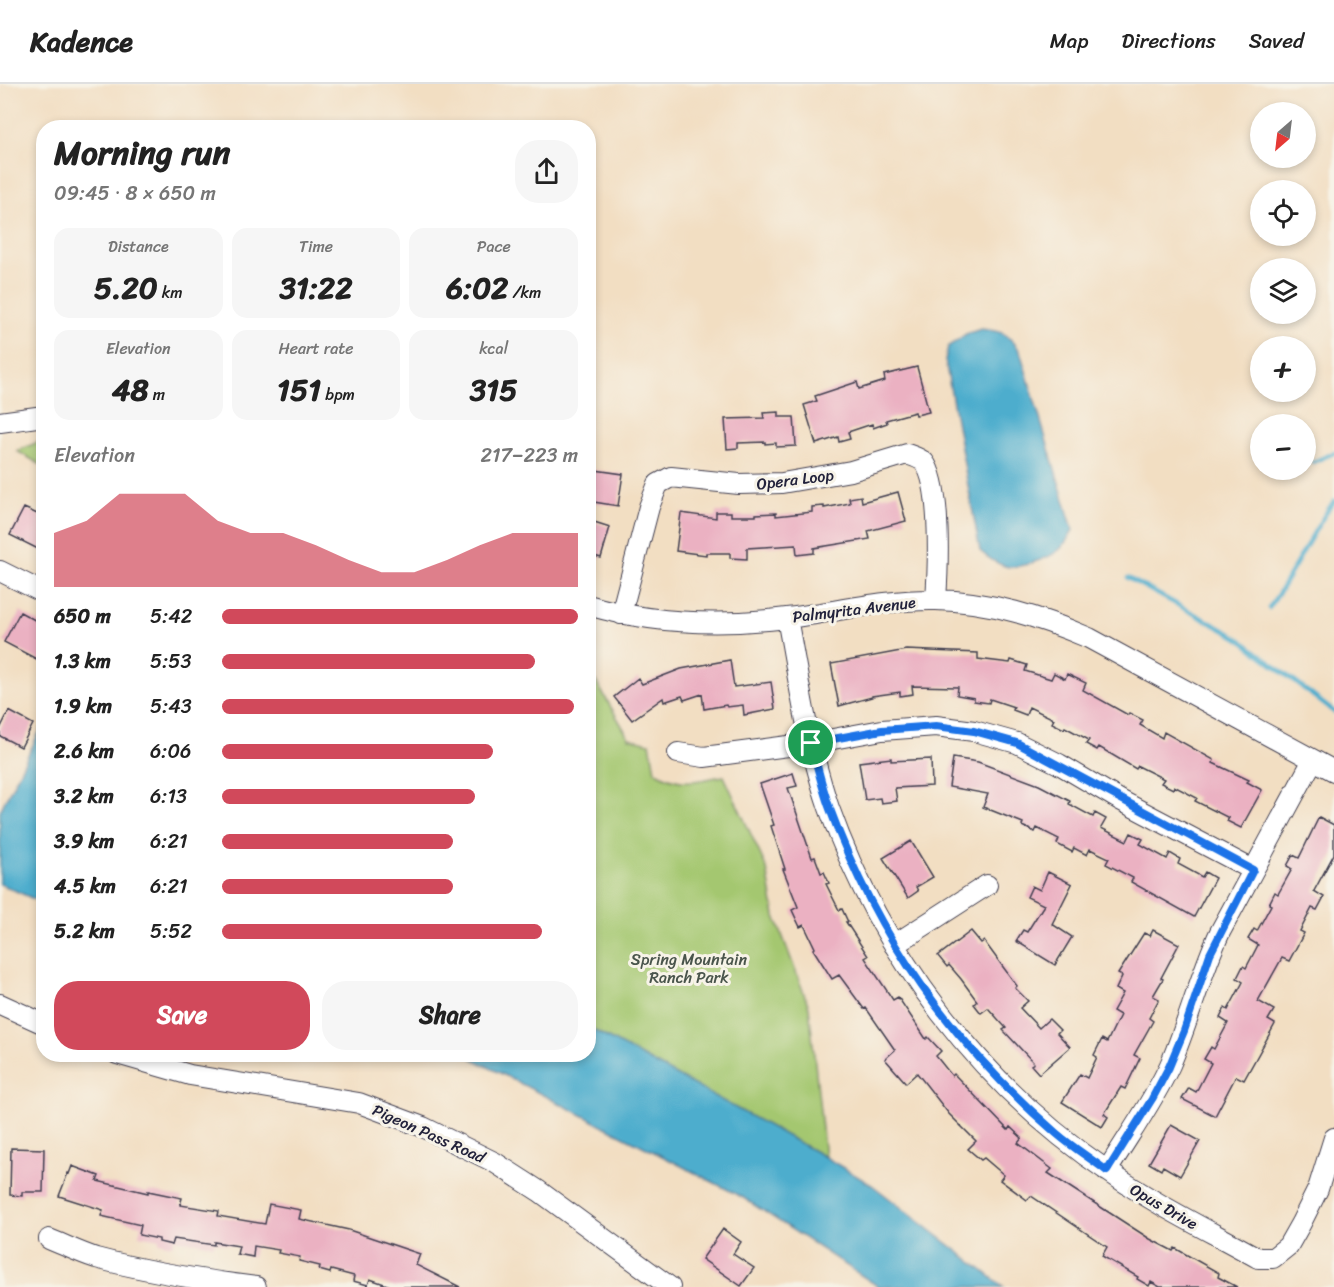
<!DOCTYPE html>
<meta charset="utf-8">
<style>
:root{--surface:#fff;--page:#f6f6f6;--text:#222;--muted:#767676;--line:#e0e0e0;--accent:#d1495b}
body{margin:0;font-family:Sriracha,sans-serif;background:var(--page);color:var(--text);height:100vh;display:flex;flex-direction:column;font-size:22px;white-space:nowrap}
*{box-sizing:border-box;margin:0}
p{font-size:20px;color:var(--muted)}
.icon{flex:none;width:33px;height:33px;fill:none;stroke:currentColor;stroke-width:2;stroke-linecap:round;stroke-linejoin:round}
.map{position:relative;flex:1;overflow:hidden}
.sheet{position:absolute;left:36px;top:36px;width:560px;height:942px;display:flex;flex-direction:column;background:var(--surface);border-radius:24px;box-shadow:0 3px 9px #0003}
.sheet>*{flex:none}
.needle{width:39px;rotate:208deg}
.controls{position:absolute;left:1250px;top:18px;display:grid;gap:12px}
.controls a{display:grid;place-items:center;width:66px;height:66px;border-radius:50%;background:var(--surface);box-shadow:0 3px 9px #0003;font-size:30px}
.pin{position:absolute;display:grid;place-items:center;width:51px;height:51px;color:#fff;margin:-26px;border:3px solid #fff;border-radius:50%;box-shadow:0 2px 6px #0007}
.round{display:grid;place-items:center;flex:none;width:63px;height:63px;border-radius:24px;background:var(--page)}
.summary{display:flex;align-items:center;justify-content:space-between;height:102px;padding:0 18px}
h1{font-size:33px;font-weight:700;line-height:45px}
.stats{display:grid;grid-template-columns:repeat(3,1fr);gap:9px;height:102px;padding:6px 18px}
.stats div{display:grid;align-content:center;border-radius:15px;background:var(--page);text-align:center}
.stats b{font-size:30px;font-weight:700}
.stats small{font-size:16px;font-weight:400}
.stats p{font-size:16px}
.chart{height:168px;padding:12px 18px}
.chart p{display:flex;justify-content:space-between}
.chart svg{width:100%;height:108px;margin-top:6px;fill:var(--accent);opacity:.7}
.button{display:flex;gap:12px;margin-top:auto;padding:12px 18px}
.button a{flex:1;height:69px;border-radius:24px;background:var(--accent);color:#fff;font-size:24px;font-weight:700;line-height:69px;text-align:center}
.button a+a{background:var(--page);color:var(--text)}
ul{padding:0 18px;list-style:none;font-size:20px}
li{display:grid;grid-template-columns:96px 72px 1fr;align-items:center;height:45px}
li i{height:15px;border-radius:8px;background:var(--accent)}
header{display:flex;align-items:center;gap:36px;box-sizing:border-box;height:84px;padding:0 30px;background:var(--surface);border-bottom:2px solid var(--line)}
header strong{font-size:28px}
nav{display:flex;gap:33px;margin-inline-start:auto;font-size:21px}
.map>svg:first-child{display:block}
.green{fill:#a4c770;stroke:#637456;stroke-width:1.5}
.water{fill:#4eadcd;stroke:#386884;stroke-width:1.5}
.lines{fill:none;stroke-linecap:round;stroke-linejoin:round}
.stream{stroke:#4eadcd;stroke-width:4.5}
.building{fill:#ebb1c2}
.minor-casing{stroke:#413e4f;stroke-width:22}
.minor{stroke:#fff;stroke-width:20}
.route-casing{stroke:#fff;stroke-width:12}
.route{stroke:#1a73e8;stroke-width:8}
.labels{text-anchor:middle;stroke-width:6;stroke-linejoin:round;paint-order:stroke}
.street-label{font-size:16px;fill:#22223b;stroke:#f7f3e8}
.park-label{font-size:16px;fill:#49544b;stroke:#f7f3e8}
</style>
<header>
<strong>Kadence</strong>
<nav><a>Map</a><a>Directions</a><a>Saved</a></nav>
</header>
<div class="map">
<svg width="1334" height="1203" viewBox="0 0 1334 1203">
<rect width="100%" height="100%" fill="#f7f3e8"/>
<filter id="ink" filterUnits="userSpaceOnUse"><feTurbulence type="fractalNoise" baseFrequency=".0167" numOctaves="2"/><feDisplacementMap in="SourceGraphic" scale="12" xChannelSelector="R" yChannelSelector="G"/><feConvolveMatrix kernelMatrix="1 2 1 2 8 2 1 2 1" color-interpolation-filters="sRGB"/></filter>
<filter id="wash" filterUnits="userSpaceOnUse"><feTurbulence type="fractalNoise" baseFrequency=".008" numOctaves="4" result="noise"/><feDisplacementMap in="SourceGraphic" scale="24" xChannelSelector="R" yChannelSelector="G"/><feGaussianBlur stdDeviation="1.35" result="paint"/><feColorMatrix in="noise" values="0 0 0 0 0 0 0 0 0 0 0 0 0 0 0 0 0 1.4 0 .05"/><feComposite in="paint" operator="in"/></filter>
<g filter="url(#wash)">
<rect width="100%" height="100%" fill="#f2dec2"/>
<!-- green -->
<path class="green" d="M 43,356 L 43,382 L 17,367 Z
M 588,584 L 629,654 L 650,659 L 655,687 C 682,704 695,696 724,692 L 767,785 L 775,832 L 809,923 L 825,1073 L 588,943 Z"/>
<!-- water -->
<path class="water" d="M 981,245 C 1002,247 1008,249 1020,267 L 1073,446 C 1069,452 1065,461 1059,466 C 1050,474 1016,486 1005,482 C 995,479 988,474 980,467 L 945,276 L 948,263 L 966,250 Z
M 43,641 L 43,819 L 0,800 L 0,727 Z
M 588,943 L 825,1073 L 872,1101 L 1004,1203 L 879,1203 L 742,1113 L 465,971 L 588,970 Z"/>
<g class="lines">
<!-- stream -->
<path class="stream" d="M 1313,378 L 1334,369
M 1128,494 L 1237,553 L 1334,628
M 1269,524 C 1293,489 1310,451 1334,417"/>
</g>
<g id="blocks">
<!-- building -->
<path class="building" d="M 917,283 L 929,328 L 916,331 L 915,328 L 886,336 L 887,339 L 873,344 L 872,340 L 848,348 L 850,355 L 839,358 L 838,353 L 816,360 L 804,321 L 817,317 L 815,312 L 857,298 L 859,305 L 885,297 L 884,291 Z
M 779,328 L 779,333 L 794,333 L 796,362 L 776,363 L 776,359 L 765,360 L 765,358 L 738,359 L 738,364 L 727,365 L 725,335 L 764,334 L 763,329 Z
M 588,385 L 623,390 L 618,422 L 588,417 Z
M 898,408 L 906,437 L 868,447 L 870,455 L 814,464 L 814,469 L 797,471 L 796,461 L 747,464 L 747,475 L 730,474 L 730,469 L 706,469 L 706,471 L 676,467 L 681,429 L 716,434 L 716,428 L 731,428 L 731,432 L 756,432 L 756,430 L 776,429 L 776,432 L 812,428 L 812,423 L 824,422 L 824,424 L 850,419 L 849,414 L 861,412 L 862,418 Z
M 24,424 L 44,433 L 44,468 L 10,451 Z
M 588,436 L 610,443 L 601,474 L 588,470 Z
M 20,528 L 44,541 L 44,579 L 4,558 Z
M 906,566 L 978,569 L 978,575 L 1010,579 L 1011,576 L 1027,581 L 1025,587 L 1051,595 L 1054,589 L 1065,595 L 1067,590 L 1086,599 L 1083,606 L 1128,631 L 1129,629 L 1143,636 L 1140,641 L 1162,654 L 1164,648 L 1214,676 L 1213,679 L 1249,696 L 1247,698 L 1262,706 L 1241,744 L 1227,737 L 1229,734 L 1195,717 L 1197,714 L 1174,702 L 1173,705 L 1161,699 L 1164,695 L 1138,682 L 1136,685 L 1099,663 L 1097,666 L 1086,660 L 1089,656 L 1065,643 L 1064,645 L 1052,639 L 1054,635 L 1029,623 L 1026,631 L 1013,626 L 1014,623 L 990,615 L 989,619 L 974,617 L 974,614 L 957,611 L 958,603 L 912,602 L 913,610 L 900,612 L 900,608 L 872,612 L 872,613 L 839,622 L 831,580 Z
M 730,576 L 734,603 L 771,598 L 775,625 L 744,631 L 743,621 L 727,623 L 726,621 L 704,625 L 702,610 L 684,616 L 682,612 L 664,618 L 663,614 L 632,636 L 614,613 L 638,594 L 642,600 L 681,585 Z
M 9,627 L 33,640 L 21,663 L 0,652 L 0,645 Z
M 891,674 L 891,677 L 931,675 L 932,702 L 895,704 L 897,717 L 881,719 L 880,714 L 865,716 L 859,678 Z
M 953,674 L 978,678 L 1039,701 L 1070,717 L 1069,720 L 1093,733 L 1095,729 L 1106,735 L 1101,744 L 1127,757 L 1131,749 L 1143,755 L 1140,760 L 1167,775 L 1170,769 L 1180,775 L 1178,780 L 1202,793 L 1205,788 L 1215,794 L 1194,833 L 1131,798 L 1133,794 L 1106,780 L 1109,774 L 1090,765 L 1087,771 L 1074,764 L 1072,768 L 1057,760 L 1059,755 L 1037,744 L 1035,748 L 1022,742 L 1023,739 L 983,723 L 988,710 L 949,703 Z
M 793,689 L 797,702 L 788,704 L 798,733 L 812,774 L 815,773 L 821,789 L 824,788 L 829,799 L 826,800 L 839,826 L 842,825 L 848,838 L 846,838 L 868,872 L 865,874 L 893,916 L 898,913 L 926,955 L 928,953 L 941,967 L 936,972 L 952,992 L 954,990 L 1008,1046 L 1010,1043 L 1022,1054 L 1018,1059 L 1052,1085 L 1048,1089 L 1150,1155 L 1173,1167 L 1175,1164 L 1187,1171 L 1219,1189 L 1218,1193 L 1237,1203 L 1160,1203 L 1151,1198 L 1149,1202 L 1137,1195 L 1138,1193 L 1102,1172 L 1107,1163 L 1031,1112 L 1027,1116 L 1000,1096 L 1004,1091 L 984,1074 L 981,1076 L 968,1065 L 976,1057 L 949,1030 L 917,989 L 906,999 L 885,975 L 895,966 L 866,924 L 864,925 L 839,891 L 832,895 L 813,865 L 815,864 L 804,841 L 800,843 L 792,826 L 798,823 L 783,785 L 785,785 L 771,742 L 774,741 L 760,700 Z
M 1319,733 L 1334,741 L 1334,770 L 1314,807 L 1324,813 L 1317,826 L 1312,824 L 1300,847 L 1304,849 L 1289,877 L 1282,874 L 1258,917 L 1274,926 L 1268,936 L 1275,940 L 1244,996 L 1236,992 L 1215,1032 L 1182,1015 L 1189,1004 L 1196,1008 L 1211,979 L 1204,975 L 1211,963 L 1214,965 L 1228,939 L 1220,934 L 1225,924 L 1228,926 L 1243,898 L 1237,894 L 1243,882 L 1246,884 L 1258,861 L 1248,855 L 1254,845 L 1257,847 L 1271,821 L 1269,820 L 1275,808 L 1278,810 L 1292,785 L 1287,782 L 1293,771 L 1299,774 Z
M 911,757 L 933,793 L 916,803 L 918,807 L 908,814 L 883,774 Z
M 1048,788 L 1072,800 L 1052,840 L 1072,853 L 1055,881 L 1016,857 L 1023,846 L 1027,848 L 1044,821 L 1027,813 L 1032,802 L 1040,806 Z
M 1153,846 L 1179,860 L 1161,894 L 1163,895 L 1153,912 L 1159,915 L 1149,934 L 1153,937 L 1134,971 L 1140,974 L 1125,1005 L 1121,1003 L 1104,1030 L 1108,1033 L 1102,1043 L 1062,1018 L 1080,990 L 1087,994 L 1097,973 L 1094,971 L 1102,955 L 1107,958 L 1120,931 L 1113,927 L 1123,909 L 1116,905 L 1122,892 L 1118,890 L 1144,849 L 1150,852 Z
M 971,847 L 981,859 L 984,857 L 1017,902 L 1015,904 L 1028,917 L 1020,924 L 1039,944 L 1049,935 L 1060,946 L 1057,949 L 1070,963 L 1039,990 L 1031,981 L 1034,979 L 1003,946 L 1006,944 L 988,924 L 981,929 L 974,920 L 977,917 L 961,895 L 949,881 L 947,883 L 938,872 Z
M 1171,1041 L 1200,1057 L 1180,1092 L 1163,1082 L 1161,1086 L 1149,1079 Z
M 11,1064 L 44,1065 L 43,1108 L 22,1108 L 22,1112 L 10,1111 Z
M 72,1082 L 99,1092 L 97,1097 L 148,1109 L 148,1107 L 182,1114 L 180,1121 L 219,1127 L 218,1132 L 265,1140 L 269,1120 L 301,1126 L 299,1135 L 349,1146 L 420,1170 L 416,1181 L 460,1203 L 393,1203 L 370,1195 L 368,1201 L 353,1197 L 354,1192 L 331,1186 L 330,1189 L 319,1186 L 320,1182 L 299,1177 L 300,1173 L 278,1169 L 279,1166 L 254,1162 L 253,1173 L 237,1170 L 239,1162 L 214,1158 L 214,1161 L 174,1155 L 172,1161 L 159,1158 L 159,1155 L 139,1151 L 141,1141 L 101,1132 L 103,1126 L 59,1112 L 68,1089 L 69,1090 Z
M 723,1145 L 741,1158 L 733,1170 L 754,1184 L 741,1202 L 702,1175 Z"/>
</g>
</g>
<g filter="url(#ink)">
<use href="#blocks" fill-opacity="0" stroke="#413e4f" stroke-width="1.5"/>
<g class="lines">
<!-- minor casing -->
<g class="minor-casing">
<path id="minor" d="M 0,338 L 44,332
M 0,487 L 44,509
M 588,521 C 652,540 721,542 787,534 C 836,528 885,515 936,516 C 990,517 1040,533 1089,554 L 1334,687
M 621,530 L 649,423 L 658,400 L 671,393 L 739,400 L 782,399 L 851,387 L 907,370 C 912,372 920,374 924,378 C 942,401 938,486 936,516
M 787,534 C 799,597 808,663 829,724 C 881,870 980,1001 1109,1088 C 1156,1121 1208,1146 1258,1174 L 1273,1174 L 1288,1162 L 1301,1139 L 1318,1105 L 1334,1054
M 678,669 L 704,673 L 811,659 L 882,646 L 936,642 L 974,647 L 1017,659 L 1059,680 L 1120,716 L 1253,786
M 894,861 L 987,801
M 0,920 L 44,940
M 117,970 L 190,991 L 359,1019 L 423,1043 L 494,1078 L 539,1107 L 670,1203
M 1107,1087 C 1128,1052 1153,1018 1170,981 C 1189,937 1200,891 1220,848 L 1313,676
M 49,1155 C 64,1161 80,1169 96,1174 C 148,1188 202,1196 256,1203"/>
</g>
<!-- minor -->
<use href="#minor" class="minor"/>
</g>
</g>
<g class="lines" filter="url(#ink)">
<!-- route casing -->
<g class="route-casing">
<path id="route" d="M 936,642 L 974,647 L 1017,659 L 1253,786 L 1210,870 L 1184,947 L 1169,983 L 1152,1015 L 1107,1087 C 1090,1074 1072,1063 1056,1049 C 952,959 877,854 830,725 C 822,704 817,681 811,659 L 882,646 Z"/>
</g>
<!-- route -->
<use href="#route" class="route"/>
</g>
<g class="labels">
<!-- street labels -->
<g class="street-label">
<text transform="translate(795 395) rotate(-7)" y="6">Opera Loop</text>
<text transform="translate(854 525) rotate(-7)" y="6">Palmyrita Avenue</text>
<text transform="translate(429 1049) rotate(24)" y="6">Pigeon Pass Road</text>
<text transform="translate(1164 1122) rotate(30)" y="6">Opus Drive</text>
</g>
<!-- park labels -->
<g class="park-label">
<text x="689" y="881">Spring Mountain<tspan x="689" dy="18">Ranch Park</tspan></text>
</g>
</g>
</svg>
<div class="controls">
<a><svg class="needle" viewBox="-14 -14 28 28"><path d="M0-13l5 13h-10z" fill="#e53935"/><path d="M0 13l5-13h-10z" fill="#767676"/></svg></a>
<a><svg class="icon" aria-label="locate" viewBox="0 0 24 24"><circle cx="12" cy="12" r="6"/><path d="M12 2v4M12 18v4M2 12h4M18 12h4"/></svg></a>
<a><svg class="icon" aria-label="layers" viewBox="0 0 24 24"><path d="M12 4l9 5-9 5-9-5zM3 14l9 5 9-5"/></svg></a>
<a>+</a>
<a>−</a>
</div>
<div class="pin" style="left:811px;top:659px;background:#1e9e55"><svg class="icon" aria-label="arrive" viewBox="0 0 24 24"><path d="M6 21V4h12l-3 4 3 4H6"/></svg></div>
<section class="sheet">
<div class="summary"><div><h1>Morning run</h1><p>09:45 · 8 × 650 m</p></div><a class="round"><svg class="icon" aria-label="share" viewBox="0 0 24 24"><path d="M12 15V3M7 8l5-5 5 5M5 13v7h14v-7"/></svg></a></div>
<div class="stats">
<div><p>Distance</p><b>5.20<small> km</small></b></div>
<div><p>Time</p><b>31:22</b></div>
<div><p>Pace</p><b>6:02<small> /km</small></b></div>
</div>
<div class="stats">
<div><p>Elevation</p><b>48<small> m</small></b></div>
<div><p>Heart rate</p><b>151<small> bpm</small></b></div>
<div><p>kcal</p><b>315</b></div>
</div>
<div class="chart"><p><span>Elevation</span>217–223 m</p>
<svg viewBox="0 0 160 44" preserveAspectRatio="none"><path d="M0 44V22L10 17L20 6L30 6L40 6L50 17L60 22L70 22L80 27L90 33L100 38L110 38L120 33L130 27L140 22L150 22L160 22V44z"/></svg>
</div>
<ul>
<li><b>650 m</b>5:42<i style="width:100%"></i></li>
<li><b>1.3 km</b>5:53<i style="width:88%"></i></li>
<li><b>1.9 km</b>5:43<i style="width:99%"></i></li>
<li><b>2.6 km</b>6:06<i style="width:76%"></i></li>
<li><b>3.2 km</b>6:13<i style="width:71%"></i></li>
<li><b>3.9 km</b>6:21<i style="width:65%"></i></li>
<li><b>4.5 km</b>6:21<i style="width:65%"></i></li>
<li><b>5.2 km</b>5:52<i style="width:90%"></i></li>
</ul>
<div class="button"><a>Save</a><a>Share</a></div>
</section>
</div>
